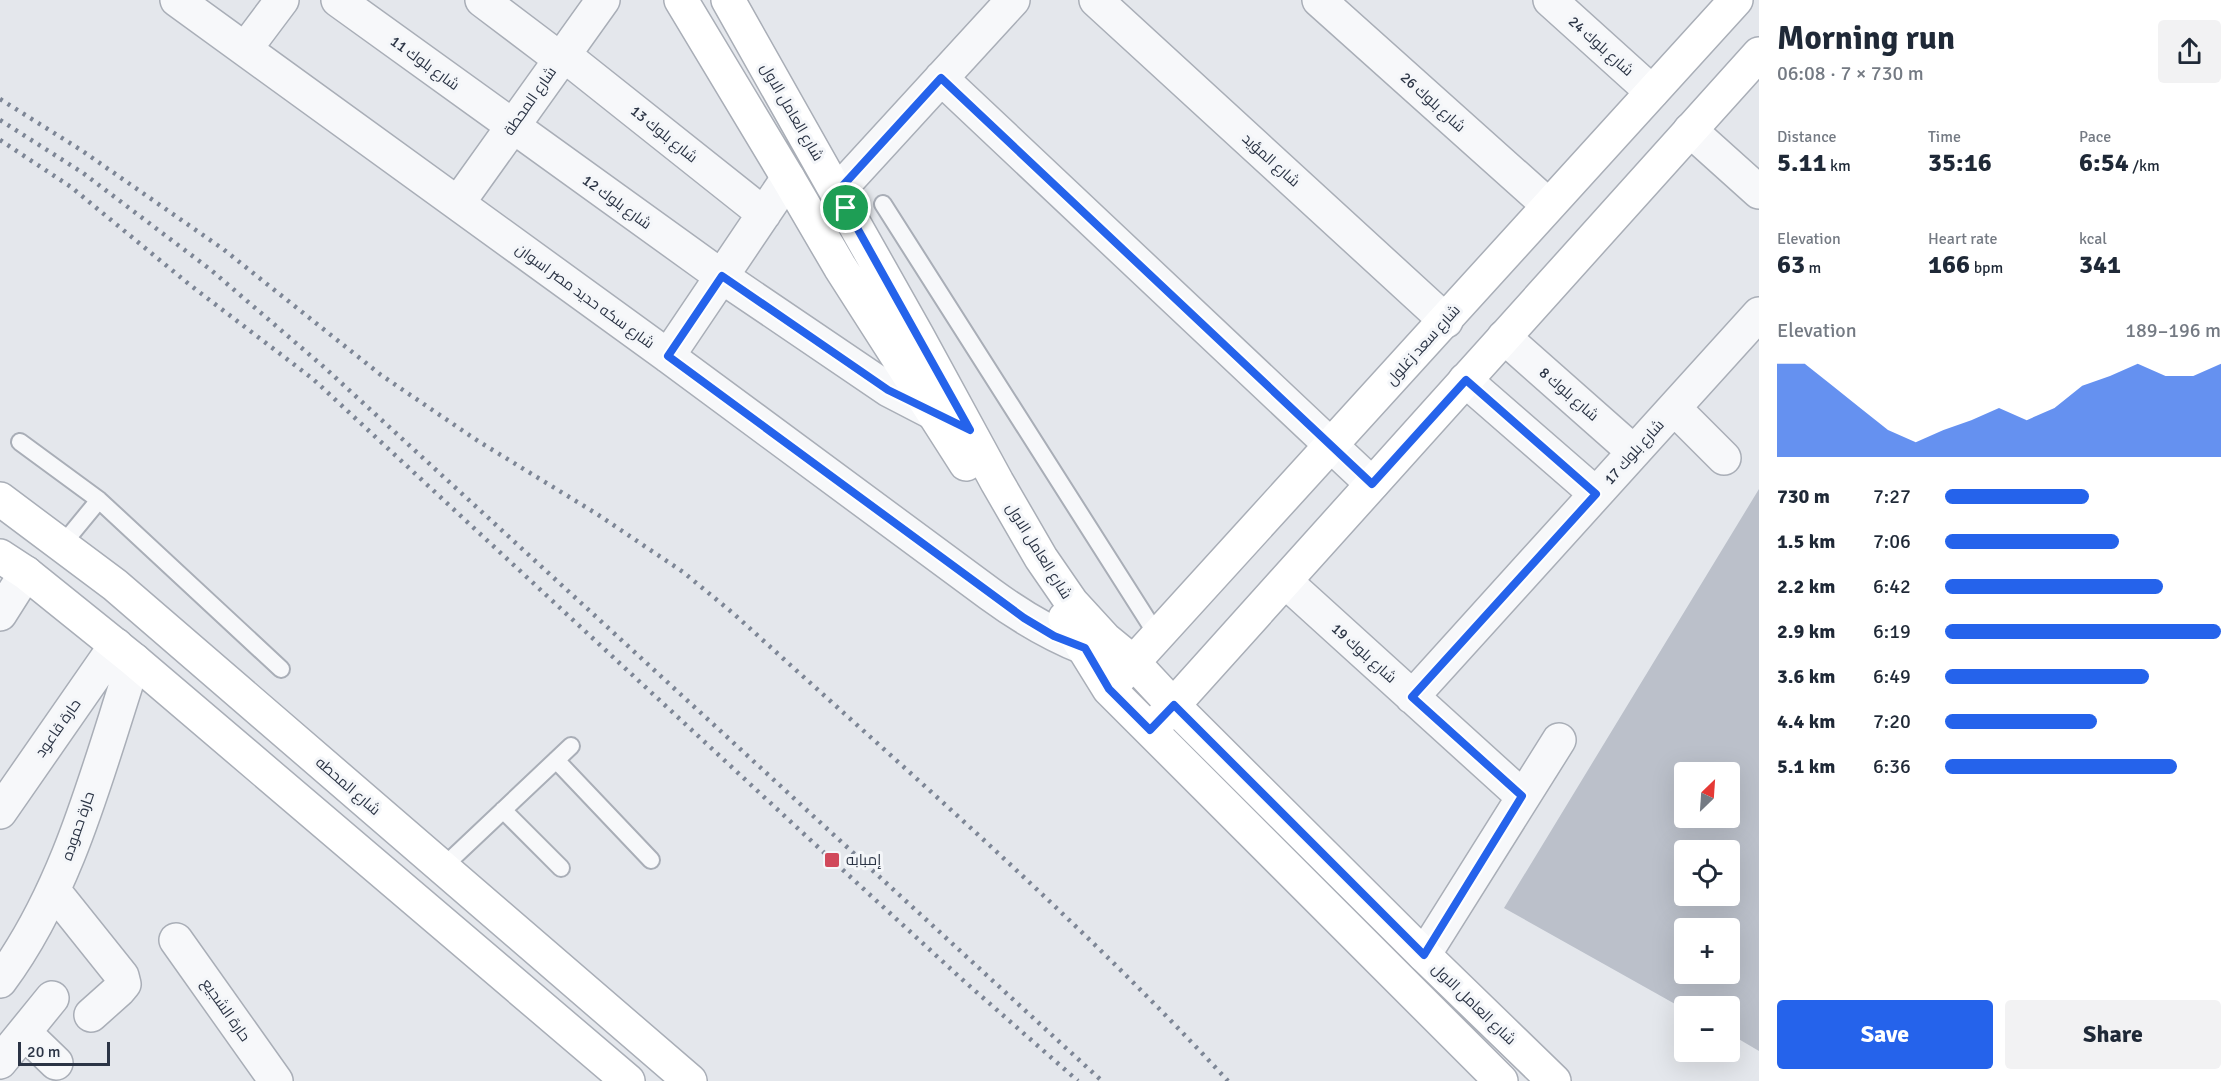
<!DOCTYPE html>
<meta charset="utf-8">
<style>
:root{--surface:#fff;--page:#f2f2f3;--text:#1f2937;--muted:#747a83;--accent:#2563eb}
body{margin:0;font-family:Signika,Cairo,sans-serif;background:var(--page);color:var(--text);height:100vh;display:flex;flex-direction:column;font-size:22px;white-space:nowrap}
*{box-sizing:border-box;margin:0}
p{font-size:20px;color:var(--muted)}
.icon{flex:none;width:33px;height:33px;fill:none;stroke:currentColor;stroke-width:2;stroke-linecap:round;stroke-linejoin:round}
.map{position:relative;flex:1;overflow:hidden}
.drawer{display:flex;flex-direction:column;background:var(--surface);width:480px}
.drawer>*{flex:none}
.needle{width:39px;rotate:25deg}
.fabs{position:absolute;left:1674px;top:762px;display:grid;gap:12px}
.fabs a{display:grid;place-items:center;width:66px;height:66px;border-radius:6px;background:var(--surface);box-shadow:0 6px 24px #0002;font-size:30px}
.scale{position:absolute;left:18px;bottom:15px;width:92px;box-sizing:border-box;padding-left:6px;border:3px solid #2b3445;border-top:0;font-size:16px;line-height:21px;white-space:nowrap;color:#2b3445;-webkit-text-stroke:4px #f4f6f9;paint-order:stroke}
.pin{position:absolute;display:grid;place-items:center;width:51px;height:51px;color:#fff;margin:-26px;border:3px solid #fff;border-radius:50%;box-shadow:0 2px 6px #0007}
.round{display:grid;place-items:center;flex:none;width:63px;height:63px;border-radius:6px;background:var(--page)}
.headline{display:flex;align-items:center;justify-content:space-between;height:102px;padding:0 18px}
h1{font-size:33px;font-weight:800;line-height:45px}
.figures{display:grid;grid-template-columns:repeat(3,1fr);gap:9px;height:102px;padding:6px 18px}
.figures div{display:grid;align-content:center}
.figures b{font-size:26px;font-weight:800}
.figures small{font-size:16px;font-weight:400}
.figures p{font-size:16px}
.chart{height:168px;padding:12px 18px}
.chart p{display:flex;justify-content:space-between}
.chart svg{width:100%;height:108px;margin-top:6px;fill:var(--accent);opacity:.7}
.primary-button{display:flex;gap:12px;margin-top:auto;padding:12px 18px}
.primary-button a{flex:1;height:69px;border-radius:6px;background:var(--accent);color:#fff;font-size:24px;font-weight:800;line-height:69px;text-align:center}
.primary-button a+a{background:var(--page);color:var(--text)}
ul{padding:0 18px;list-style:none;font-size:20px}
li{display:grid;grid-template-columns:96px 72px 1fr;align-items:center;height:45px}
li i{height:15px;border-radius:8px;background:var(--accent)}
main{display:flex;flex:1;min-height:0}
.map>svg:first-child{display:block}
.building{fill:#bbc0ca;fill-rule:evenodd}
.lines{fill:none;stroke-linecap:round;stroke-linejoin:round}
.lane-casing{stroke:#a9aeb7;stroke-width:20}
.street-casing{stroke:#a9aeb7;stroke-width:36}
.secondary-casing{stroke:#a9aeb7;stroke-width:36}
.lane{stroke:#f7f8fa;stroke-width:16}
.street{stroke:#f7f8fa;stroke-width:33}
.secondary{stroke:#fff;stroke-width:33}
.rail{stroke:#7d8696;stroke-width:4.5;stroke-dasharray:3 6;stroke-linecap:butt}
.route-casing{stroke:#fff;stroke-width:12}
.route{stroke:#2563eb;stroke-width:8}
.poi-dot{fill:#d1495b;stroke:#f4f6f9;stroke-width:2}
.labels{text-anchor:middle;stroke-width:6;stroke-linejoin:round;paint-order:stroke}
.street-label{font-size:15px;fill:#2b3445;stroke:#f4f6f9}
.poi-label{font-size:15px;fill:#2b3445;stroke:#f4f6f9;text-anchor:start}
</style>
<main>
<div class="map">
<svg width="1759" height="1081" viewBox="0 0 1759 1081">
<rect width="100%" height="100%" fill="#e4e7ec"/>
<!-- building -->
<path class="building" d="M 1759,489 L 1759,1051 L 1730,1034 L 1730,1006 L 1684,1006 L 1684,1009 L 1504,908 ZM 1684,772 L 1730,772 L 1730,818 L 1684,818 ZM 1684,850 L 1730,850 L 1730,896 L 1684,896 ZM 1684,928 L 1730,928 L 1730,974 L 1684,974 Z"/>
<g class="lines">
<!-- lane casing -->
<g class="lane-casing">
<path id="lane" d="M 883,204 L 1157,635
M 20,442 L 99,500 L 281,669
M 62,545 L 99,500
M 556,760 L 651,860
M 503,810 L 561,868
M 443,867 L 571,746"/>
</g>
<!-- street casing -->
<g class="street-casing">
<path id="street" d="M 177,0 L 668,356 L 990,594 C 1020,616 1050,634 1085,648
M 338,0 L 721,276 L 889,390 L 943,418
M 482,0 L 560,59
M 1096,0 L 1446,321
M 1319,0 L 1548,205
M 1550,0 L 1652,92
M 246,48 L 282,0
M 564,55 L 764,214
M 941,78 L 1372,484
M 1690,130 L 1759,192
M 837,192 L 1013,0
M 458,203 L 603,0
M 1504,337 L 1634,452
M 668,356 L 788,178
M 1465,380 L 1596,494
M 1674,408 L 1724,458
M 1286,582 L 1522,796
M 0,614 L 26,573
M 1412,697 L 1759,314
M 0,812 L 116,645
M 54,891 L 122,976 L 124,984 L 119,990 L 91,1015
M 176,940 L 276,1081
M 1424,955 L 1559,740
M 0,981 C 69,888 98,769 134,660
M 25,1033 L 56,1063
M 0,1062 L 52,998"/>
</g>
<!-- secondary casing -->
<g class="secondary-casing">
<path id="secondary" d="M 681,0 L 788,178 L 840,267 L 966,464
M 728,0 L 917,335 L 997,482 L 1041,558 L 1072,603 L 1105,639 L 1133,662 L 1174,706 L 1424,955 L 1554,1081
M 0,499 L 115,585 L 690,1081
M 0,556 L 26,573 L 134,660 L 628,1081
M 1065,618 L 1109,689 L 1501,1081
M 1119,678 L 1736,0
M 1160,720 L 1759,54"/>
</g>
<!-- lane -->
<use href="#lane" class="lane"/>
<!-- street -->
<use href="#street" class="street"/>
<!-- secondary -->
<use href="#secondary" class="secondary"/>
<!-- rail -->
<path class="rail" d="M 0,99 L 81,150 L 223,249 L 381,375 L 478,441 L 597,514 L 683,572 L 734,614 C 901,766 1075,915 1228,1081
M 0,120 L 83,173 L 211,270 L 325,368 L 1102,1081
M 0,140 L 71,187 L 190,285 L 313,379 L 832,860 L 965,982 L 1078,1081"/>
</g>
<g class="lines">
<!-- route casing -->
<g class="route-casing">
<path id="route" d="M 941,78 L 1372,484 L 1466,380 L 1596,494 L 1412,697 L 1522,796 L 1424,955 L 1174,705 L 1150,730 L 1109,689 L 1085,648 L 1054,636 L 1024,618 L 668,356 L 722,276 L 888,390 L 970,430 L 837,192 Z"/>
</g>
<!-- route -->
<use href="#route" class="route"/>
</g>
<!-- markers -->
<rect class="poi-dot" x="824" y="852" width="16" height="16" rx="3"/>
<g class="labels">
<!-- street labels -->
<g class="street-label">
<text transform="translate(1601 46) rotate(42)" y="5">شارع بلوك 24</text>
<text transform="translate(425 63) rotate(36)" y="5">شارع بلوك 11</text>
<text transform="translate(530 101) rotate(-55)" y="5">شارع المحطة</text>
<text transform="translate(1433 102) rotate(42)" y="5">شارع بلوك 26</text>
<text transform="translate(792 112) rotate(60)" y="5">شارع العامل الاول</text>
<text transform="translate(664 134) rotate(39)" y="5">شارع بلوك 13</text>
<text transform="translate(1271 160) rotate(42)" y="5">شارع المؤيد</text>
<text transform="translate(617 202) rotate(36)" y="5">شارع بلوك 12</text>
<text transform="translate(585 296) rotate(36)" y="5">شارع سكه حديد مصر اسوان</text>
<text transform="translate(1423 345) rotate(-48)" y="5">شارع سعد زغلول</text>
<text transform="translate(1569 394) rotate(41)" y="5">شارع بلوك 8</text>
<text transform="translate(1634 452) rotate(-48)" y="5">شارع بلوك 17</text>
<text transform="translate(1039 551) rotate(58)" y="5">شارع العامل الاول</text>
<text transform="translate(1364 653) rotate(42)" y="5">شارع بلوك 19</text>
<text transform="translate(58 728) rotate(-55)" y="5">حارة قاعود</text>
<text transform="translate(348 786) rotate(41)" y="5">شارع المحطه</text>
<text transform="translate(78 826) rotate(-71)" y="5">حارة حموده</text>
<text transform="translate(1474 1004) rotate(44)" y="5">شارع العامل الاول</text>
<text transform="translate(226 1010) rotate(55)" y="5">حارة الشجيع</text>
</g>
<!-- poi labels -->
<g class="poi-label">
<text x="846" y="865">إمبابه</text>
</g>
</g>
</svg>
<div class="fabs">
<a><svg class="needle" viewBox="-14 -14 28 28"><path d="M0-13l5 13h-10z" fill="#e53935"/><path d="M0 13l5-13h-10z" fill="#747a83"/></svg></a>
<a><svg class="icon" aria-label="locate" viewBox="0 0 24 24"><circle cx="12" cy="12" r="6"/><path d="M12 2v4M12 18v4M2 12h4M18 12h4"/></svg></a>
<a>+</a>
<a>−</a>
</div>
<div class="scale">20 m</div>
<div class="pin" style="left:846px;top:208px;background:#1e9e55"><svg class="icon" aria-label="arrive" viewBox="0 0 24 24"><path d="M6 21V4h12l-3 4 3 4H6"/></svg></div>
</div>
<section class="drawer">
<div class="headline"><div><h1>Morning run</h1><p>06:08 · 7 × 730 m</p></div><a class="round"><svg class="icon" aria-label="share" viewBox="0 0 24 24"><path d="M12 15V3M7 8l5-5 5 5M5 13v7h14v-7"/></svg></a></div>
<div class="figures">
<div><p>Distance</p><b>5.11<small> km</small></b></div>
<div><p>Time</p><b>35:16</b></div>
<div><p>Pace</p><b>6:54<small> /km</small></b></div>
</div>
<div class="figures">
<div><p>Elevation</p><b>63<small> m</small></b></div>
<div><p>Heart rate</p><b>166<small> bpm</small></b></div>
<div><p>kcal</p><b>341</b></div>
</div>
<div class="chart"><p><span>Elevation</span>189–196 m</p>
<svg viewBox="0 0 160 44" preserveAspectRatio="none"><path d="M0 44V6L10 6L20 15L30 24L40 33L50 38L60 33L70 29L80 24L90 29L100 24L110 15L120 11L130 6L140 11L150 11L160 6V44z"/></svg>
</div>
<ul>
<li><b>730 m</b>7:27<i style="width:52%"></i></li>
<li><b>1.5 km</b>7:06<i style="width:63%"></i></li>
<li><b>2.2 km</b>6:42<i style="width:79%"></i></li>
<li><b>2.9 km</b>6:19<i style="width:100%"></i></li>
<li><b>3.6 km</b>6:49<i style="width:74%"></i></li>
<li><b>4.4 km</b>7:20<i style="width:55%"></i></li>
<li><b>5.1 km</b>6:36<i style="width:84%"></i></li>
</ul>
<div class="primary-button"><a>Save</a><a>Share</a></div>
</section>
</main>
